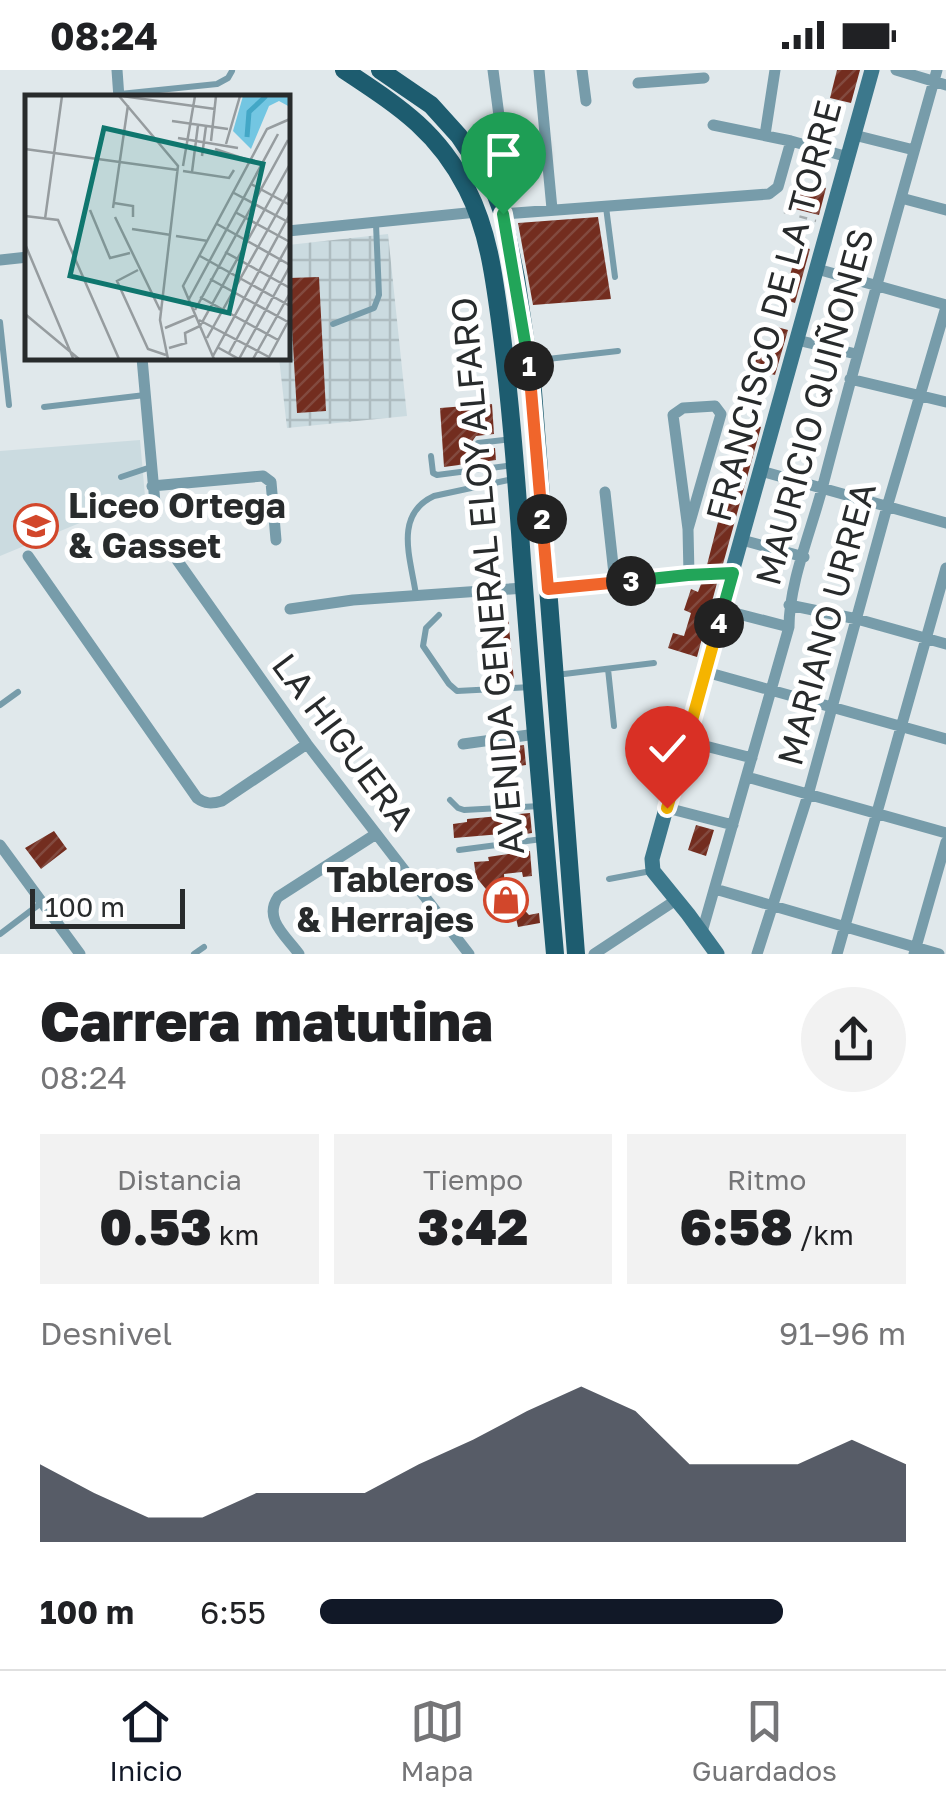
<!DOCTYPE html>
<html lang="es">
<meta charset="utf-8">
<style>
:root{--surface:#fff;--page:#f2f2f2;--text:#202124;--muted:#757577;--line:#e0e0e0;--accent:#111827}
body{margin:0;font-family:"Golos Text",sans-serif;background:var(--page);color:var(--text);height:100vh;display:flex;flex-direction:column;font-size:38px;white-space:nowrap}
*{box-sizing:border-box;margin:0}
p{font-size:32px;color:var(--muted)}
.icon{flex:none;width:55px;height:55px;fill:none;stroke:currentColor;stroke-width:2;stroke-linecap:round;stroke-linejoin:round}
.map{position:relative;height:884px;overflow:hidden}
.details{display:flex;flex-direction:column;background:var(--surface);flex:1}
.details>*{flex:none}
.scale{position:absolute;left:30px;bottom:25px;width:155px;box-sizing:border-box;padding-left:10px;border:5px solid #282b2c;border-top:0;font-size:28px;line-height:35px;white-space:nowrap;color:#282b2c;-webkit-text-stroke:8px #fff;paint-order:stroke}
.pin{position:absolute;display:grid;place-items:center;width:85px;height:85px;color:#fff;margin:-102px -42px;border-radius:50% 50% 50% 0;rotate:-45deg;box-shadow:0 0 10px #0007}
.pin .icon{rotate:45deg}
.km{position:absolute;width:50px;height:50px;margin:-25px;border-radius:50%;background:#222;color:#fff;font-size:28px;line-height:50px;text-align:center}
.round{display:grid;place-items:center;flex:none;width:105px;height:105px;border-radius:52px;background:var(--page)}
.head{display:flex;align-items:center;justify-content:space-between;height:170px;padding:0 40px}
h1{font-size:55px;font-weight:800;line-height:75px}
.stats{display:grid;grid-template-columns:repeat(3,1fr);gap:15px;height:170px;padding:10px 40px}
.stats div{display:grid;align-content:center;border-radius:0px;background:var(--page);text-align:center}
.stats b{font-size:50px;font-weight:800}
.stats small{font-size:28px;font-weight:400}
.stats p{font-size:28px}
.chart{height:280px;padding:20px 40px}
.chart p{display:flex;justify-content:space-between}
.chart svg{width:100%;height:180px;margin-top:10px;fill:var(--accent);opacity:.7}
ul{padding:0 40px;list-style:none;font-size:32px}
li{display:grid;grid-template-columns:160px 120px 1fr;align-items:center;height:75px}
li i{height:25px;border-radius:12px;background:var(--accent)}
.status{display:flex;justify-content:space-between;align-items:center;height:70px;padding:0 50px;background:var(--surface);direction:ltr}
.status svg{height:28px;fill:currentColor}
.menu{display:flex;justify-content:space-around;align-items:center;height:140px;border-top:2px solid var(--line);background:var(--surface);font-size:28px;color:var(--muted)}
.menu a{display:grid;justify-items:center;gap:5px}
.menu .on{color:var(--accent)}
.map>svg:first-child{display:block}
.built{fill:#cbdbe0}
.industrial{fill:url(#industrial-grid)}
.building{fill:url(#building-hatch)}
.lines{fill:none;stroke-linecap:round;stroke-linejoin:round}
.path{stroke:#a4abad;stroke-width:2.5;stroke-dasharray:8 8;stroke-linecap:butt}
.lane{stroke:#779caa;stroke-width:6}
.street{stroke:#779caa;stroke-width:11}
.secondary{stroke:#3c788c;stroke-width:15}
.primary{stroke:#1d5c6f;stroke-width:18}
.split-1-casing{stroke:#fff;stroke-width:20}
.split-2-casing{stroke:#fff;stroke-width:20}
.split-3-casing{stroke:#fff;stroke-width:20}
.split-4-casing{stroke:#fff;stroke-width:20}
.split-5-casing{stroke:#fff;stroke-width:20}
.split-6-casing{stroke:#fff;stroke-width:20}
.split-1{stroke:#22a559;stroke-width:12}
.split-2{stroke:#f0652b;stroke-width:12}
.split-3{stroke:#f0652b;stroke-width:12}
.split-4{stroke:#22a559;stroke-width:12}
.split-5{stroke:#f5b400;stroke-width:12}
.split-6{stroke:#f5b400;stroke-width:12}
.labels{text-anchor:middle;stroke-width:10;stroke-linejoin:round;paint-order:stroke}
.street-label{font-size:35px;fill:#282b2c;stroke:#fff}
.poi-label{font-size:35px;font-weight:bold;fill:#282b2c;stroke:#fff;text-anchor:start}
.inset-river{fill:none;stroke:#43a7c6;stroke-width:5}
.inset-road{fill:none;stroke:#969c9f;stroke-width:2.5}
.view{fill:#0f766e;fill-opacity:0.15;stroke:#0f766e;stroke-width:5}
.inset-edge{fill:none;stroke:#282b2c;stroke-width:5}
</style>
<div class="status"><b>08:24</b><svg viewBox="0 0 49 12"><path d="M0 12V9h3v3zM5 12V6h3v6zM10 12V3h3v9zM15 12V0h3v12zM26 1h20v11H26zM47 4h2v5h-2z"/></svg></div>
<div class="map">
<svg width="946" height="884" viewBox="0 0 946 884">
<defs>
<pattern id="industrial-grid" width="8" height="8" patternUnits="userSpaceOnUse" patternTransform="scale(2.5)"><rect width="8" height="8" fill="#cbdbe0"/><path d="M0 4h8M4 0v8" fill="none" stroke="#aebcc0"/></pattern>
<pattern id="building-hatch" width="6" height="6" patternUnits="userSpaceOnUse" patternTransform="scale(2.5)"><rect width="6" height="6" fill="#732d1f"/><path d="M-1 1l2-2M0 6l6-6M5 7l2-2" fill="none" stroke="#824a3f"/></pattern>
</defs>
<rect width="100%" height="100%" fill="#e0e8eb"/>
<!-- built -->
<path class="built" d="M 140,370 L 145,426 L 0,486 L 0,381 Z"/>
<!-- industrial -->
<path class="industrial" d="M 388,164 L 407,346 L 287,358 L 279,288 L 288,288 L 288,175 Z"/>
<!-- building -->
<path class="building" d="M 837,0 L 860,0 L 851,33 L 830,28 Z
M 803,112 L 826,118 L 819,145 L 795,139 Z
M 598,147 L 611,229 L 533,235 L 518,153 Z
M 802,177 L 810,179 L 795,233 L 780,228 L 783,216 L 787,217 L 793,194 L 797,195 Z
M 319,207 L 326,341 L 297,343 L 289,208 Z
M 773,256 L 788,260 L 775,305 L 767,303 L 762,318 L 746,313 L 756,280 L 773,286 L 779,267 L 771,264 Z
M 492,334 L 494,364 L 476,366 L 471,373 L 476,380 L 495,378 L 496,390 L 444,397 L 440,338 Z
M 751,354 L 761,357 L 723,494 L 707,495 L 730,405 L 734,406 L 743,372 L 745,373 Z
M 717,513 L 697,587 L 668,578 L 673,563 L 684,566 L 691,543 L 684,540 L 691,519 L 698,522 L 701,514 Z
M 507,535 L 514,611 L 499,612 L 491,537 Z
M 524,675 L 526,695 L 498,699 L 495,679 Z
M 530,743 L 532,763 L 512,766 L 512,763 L 454,768 L 453,754 L 467,752 L 467,749 Z
M 696,755 L 714,760 L 706,786 L 688,780 Z
M 54,761 L 67,779 L 41,799 L 25,778 Z
M 530,781 L 532,806 L 523,807 L 522,802 L 504,804 L 505,819 L 529,845 L 539,843 L 540,853 L 518,857 L 516,848 L 512,851 L 476,807 L 474,792 L 489,791 L 488,787 Z"/>
<g class="lines">
<!-- path -->
<path class="path" d="M 784,142 L 816,151"/>
<!-- lane -->
<path class="lane" d="M 120,24 L 217,14 L 228,8 L 232,1
M 606,137 L 615,207
M 0,252 L 9,335
M 333,254 L 374,238 L 379,225 L 376,154
M 530,291 L 618,281
M 44,337 L 145,325
M 478,373 L 512,369
M 431,386 L 433,403 L 437,405 L 514,395
M 121,407 L 151,397
M 416,525 C 411,489 393,445 434,426 L 513,409
M 439,545 L 426,558 L 423,576 L 449,614 L 457,621 L 531,617
M 608,599 L 614,656
M 556,605 L 654,593
M 0,635 L 18,622
M 450,730 L 458,738 L 464,740 L 540,736
M 459,780 L 542,769
M 609,809 L 651,801
M 0,864 L 41,833
M 194,884 L 204,877"/>
<!-- street -->
<path class="street" d="M 117,0 L 119,28
M 539,0 L 552,139
M 582,0 L 586,31
M 896,0 L 946,15
M 638,13 L 704,8
M 713,55 L 791,71 L 848,87
M 765,65 L 775,0
M 854,65 L 914,80
M 492,115 L 499,109 L 504,84 L 493,0
M 901,128 L 946,140
M 503,144 L 769,124 L 778,117 L 791,71
M 288,161 L 477,142
M 0,190 L 28,187
M 817,199 L 946,235
M 797,270 L 856,284
M 142,288 L 156,444
M 850,309 L 946,332
M 761,401 L 946,453
M 152,416 L 263,406 L 271,412 L 276,470
M 605,422 L 615,513
M 688,459 L 721,344 L 715,336 L 683,338 L 673,345 L 688,459 L 689,505
M 742,470 L 804,487
M 28,486 L 197,728 C 205,734 212,734 222,731 L 307,674
M 177,490 L 307,674 L 469,884
M 547,519 L 689,505 L 733,503
M 789,535 L 857,549 L 946,574
M 290,539 L 353,530 L 524,518
M 723,540 L 789,557
M 706,602 L 946,669
M 686,671 L 752,688
M 463,674 L 536,664
M 747,707 L 946,763
M 667,738 L 733,755
M 0,775 L 80,884
M 715,819 L 939,884
M 702,862 L 789,557 C 789,512 812,459 823,415 C 859,276 898,138 937,0
M 299,884 C 286,866 263,849 278,827 L 376,764
M 594,884 L 676,830
M 757,884 L 808,725 L 887,437 L 946,237
M 837,884 L 946,498
M 914,884 L 946,772"/>
<!-- secondary -->
<path class="secondary" d="M 717,884 L 688,844 L 653,801 L 652,789 L 872,0"/>
<!-- primary -->
<path class="primary" d="M 344,0 C 398,36 437,60 467,119 C 488,160 494,206 500,251 C 510,326 516,401 521,477 C 531,613 543,748 555,884
M 380,0 L 431,35 L 459,66 L 492,115 L 503,144 L 516,208 L 533,321 L 576,884"/>
</g>
<g class="lines">
<!-- split-1 casing -->
<g class="split-1-casing">
<path id="split-1" d="M 503,144 L 529,296"/>
</g>
<!-- split-2 casing -->
<g class="split-2-casing">
<path id="split-2" d="M 529,296 L 542,449"/>
</g>
<!-- split-3 casing -->
<g class="split-3-casing">
<path id="split-3" d="M 542,449 L 548,519 L 631,511"/>
</g>
<!-- split-4 casing -->
<g class="split-4-casing">
<path id="split-4" d="M 631,511 L 688,505 L 733,503 L 719,553"/>
</g>
<!-- split-5 casing -->
<g class="split-5-casing">
<path id="split-5" d="M 678,701 L 719,553"/>
</g>
<!-- split-6 casing -->
<g class="split-6-casing">
<path id="split-6" d="M 667,738 L 678,701"/>
</g>
<!-- split-1 -->
<use href="#split-1" class="split-1"/>
<!-- split-2 -->
<use href="#split-2" class="split-2"/>
<!-- split-3 -->
<use href="#split-3" class="split-3"/>
<!-- split-4 -->
<use href="#split-4" class="split-4"/>
<!-- split-5 -->
<use href="#split-5" class="split-5"/>
<!-- split-6 -->
<use href="#split-6" class="split-6"/>
</g>
<!-- icons -->
<defs>
<g id="school-ring" transform="scale(2.25)"><circle r="9.5" fill="#fff" stroke="#d2472b" stroke-width="1.5"/><path d="M0-5L7-2L0 1L-7-2ZM-4 1L0 2.5L4 1V4Q0 6-4 4Z" fill="#d2472b"/></g>
<g id="shop-ring" transform="scale(2.25)"><circle r="9.5" fill="#fff" stroke="#d2472b" stroke-width="1.5"/><path d="M-5-2.5h2.3a2.7 3.5 0 0 1 5.4 0H5L5.5 6h-11ZM-1.5-2.5h3a1.5 2.3 0 0 0-3 0Z" fill="#d2472b"/></g>
</defs>
<g fill-rule="evenodd">
<use href="#school-ring" x="36" y="456"/>
<use href="#shop-ring" x="506" y="830"/>
</g>
<g class="labels">
<!-- street labels -->
<g class="street-label">
<text transform="translate(774 241) rotate(-75)" y="12">FRANCISCO DE LA TORRE</text>
<text transform="translate(815 337) rotate(-75)" y="12">MAURICIO QUIÑONES</text>
<text transform="translate(488 506) rotate(-95)" y="12">AVENIDA GENERAL ELOY ALFARO</text>
<text transform="translate(827 554) rotate(-75)" y="12">MARIANO URREA</text>
<text transform="translate(343 672) rotate(53)" y="12">LA HIGUERA</text>
</g>
<!-- poi labels -->
<g class="poi-label">
<text x="68" y="448">Liceo Ortega<tspan x="68" dy="40">&amp; Gasset</tspan></text>
<text x="474" y="822" text-anchor="end">Tableros<tspan x="474" dy="40">&amp; Herrajes</tspan></text>
</g>
</g>
<!-- overview -->
<g transform="translate(25 25)">
<rect width="265" height="265" fill="#e0e8eb"/>
<path d="M 218,1 L 265,1 L 265,12 L 254,6 L 244,11 L 226,54 L 208,36 Z" fill="#73c6e2"/>
<path class="inset-river" d="M 222,42 L 224,17 L 241,1"/>
<path class="inset-road" d="M 94,1 L 153,71 L 135,225 L 143,264M 97,1 L 190,14M 147,26 L 203,34M 153,43 L 213,53M 186,46 L 191,1M 201,49 L 215,1M 0,54 L 153,75M 190,54 L 229,67M 177,61 L 181,31M 158,71 L 170,1M 158,76 L 204,83 L 209,75M 167,77 L 173,30M 226,89 L 265,110M 209,98 L 265,128M 89,108 L 108,111 L 108,122M 88,113 L 103,10M 65,115 L 85,163 L 105,158M 210,117 L 265,147M 0,121 L 33,125 L 94,264M 90,122 L 135,215M 20,124 L 37,1M 192,129 L 265,170M 107,134 L 146,140M 151,141 L 183,146M 0,149 L 48,263M 200,157 L 265,193M 175,161 L 265,211M 113,175 L 92,186 L 123,254 L 141,260M 185,184 L 263,227M 175,202 L 253,245M 164,204 L 253,39M 170,215 L 263,45M 0,219 L 54,264M 174,225 L 244,262M 140,233 L 171,220M 182,243 L 265,95M 192,252 L 214,264 L 265,171M 144,253 L 161,248 L 160,238 L 175,231 L 265,69M 204,258 L 265,146M 188,261 L 265,119M 189,264 L 158,191 L 242,34 L 265,24M 228,264 L 265,198M 243,264 L 265,223"/>
<path class="view" d="M 79,33 L 238,69 L 204,218 L 45,181 Z"/>
<rect width="265" height="265" class="inset-edge"/>
</g>
</svg>
<div class="scale">100 m</div>
<div class="pin" style="left:503px;top:144px;background:#1e9e55"><svg class="icon" aria-label="arrive" viewBox="0 0 24 24"><path d="M6 21V4h12l-3 4 3 4H6"/></svg></div>
<div class="pin" style="left:667px;top:738px;background:#d93025"><svg class="icon" aria-label="check" viewBox="0 0 24 24"><path d="M5 12l5 5 9-10"/></svg></div>
<b class="km" style="left:529px;top:296px">1</b>
<b class="km" style="left:542px;top:449px">2</b>
<b class="km" style="left:631px;top:511px">3</b>
<b class="km" style="left:719px;top:553px">4</b>
</div>
<section class="details">
<div class="head"><div><h1>Carrera matutina</h1><p>08:24</p></div><a class="round"><svg class="icon" aria-label="share" viewBox="0 0 24 24"><path d="M12 15V3M7 8l5-5 5 5M5 13v7h14v-7"/></svg></a></div>
<div class="stats">
<div><p>Distancia</p><b>0.53<small> km</small></b></div>
<div><p>Tiempo</p><b>3:42</b></div>
<div><p>Ritmo</p><b>6:58<small> /km</small></b></div>
</div>
<div class="chart"><p><span>Desnivel</span>91–96 m</p>
<svg viewBox="0 0 160 44" preserveAspectRatio="none"><path d="M0 44V25L10 32L20 38L30 38L40 32L50 32L60 32L70 25L80 19L90 12L100 6L110 12L120 25L130 25L140 25L150 19L160 25V44z"/></svg>
</div>
<ul>
<li><b>100 m</b>6:55<i style="width:79%"></i></li>
</ul>
</section>
<nav class="menu">
<a class="on"><svg class="icon" aria-label="home" viewBox="0 0 24 24"><path d="M3 11l9-7 9 7M6 9v11h12V9"/></svg>Inicio</a>
<a><svg class="icon" aria-label="map" viewBox="0 0 24 24"><path d="M3 6l6-2 6 2 6-2v14l-6 2-6-2-6 2zM9 4v14M15 6v14"/></svg>Mapa</a>
<a><svg class="icon" aria-label="saved" viewBox="0 0 24 24"><path d="M7 4h10v16l-5-4-5 4z"/></svg>Guardados</a>
</nav>
